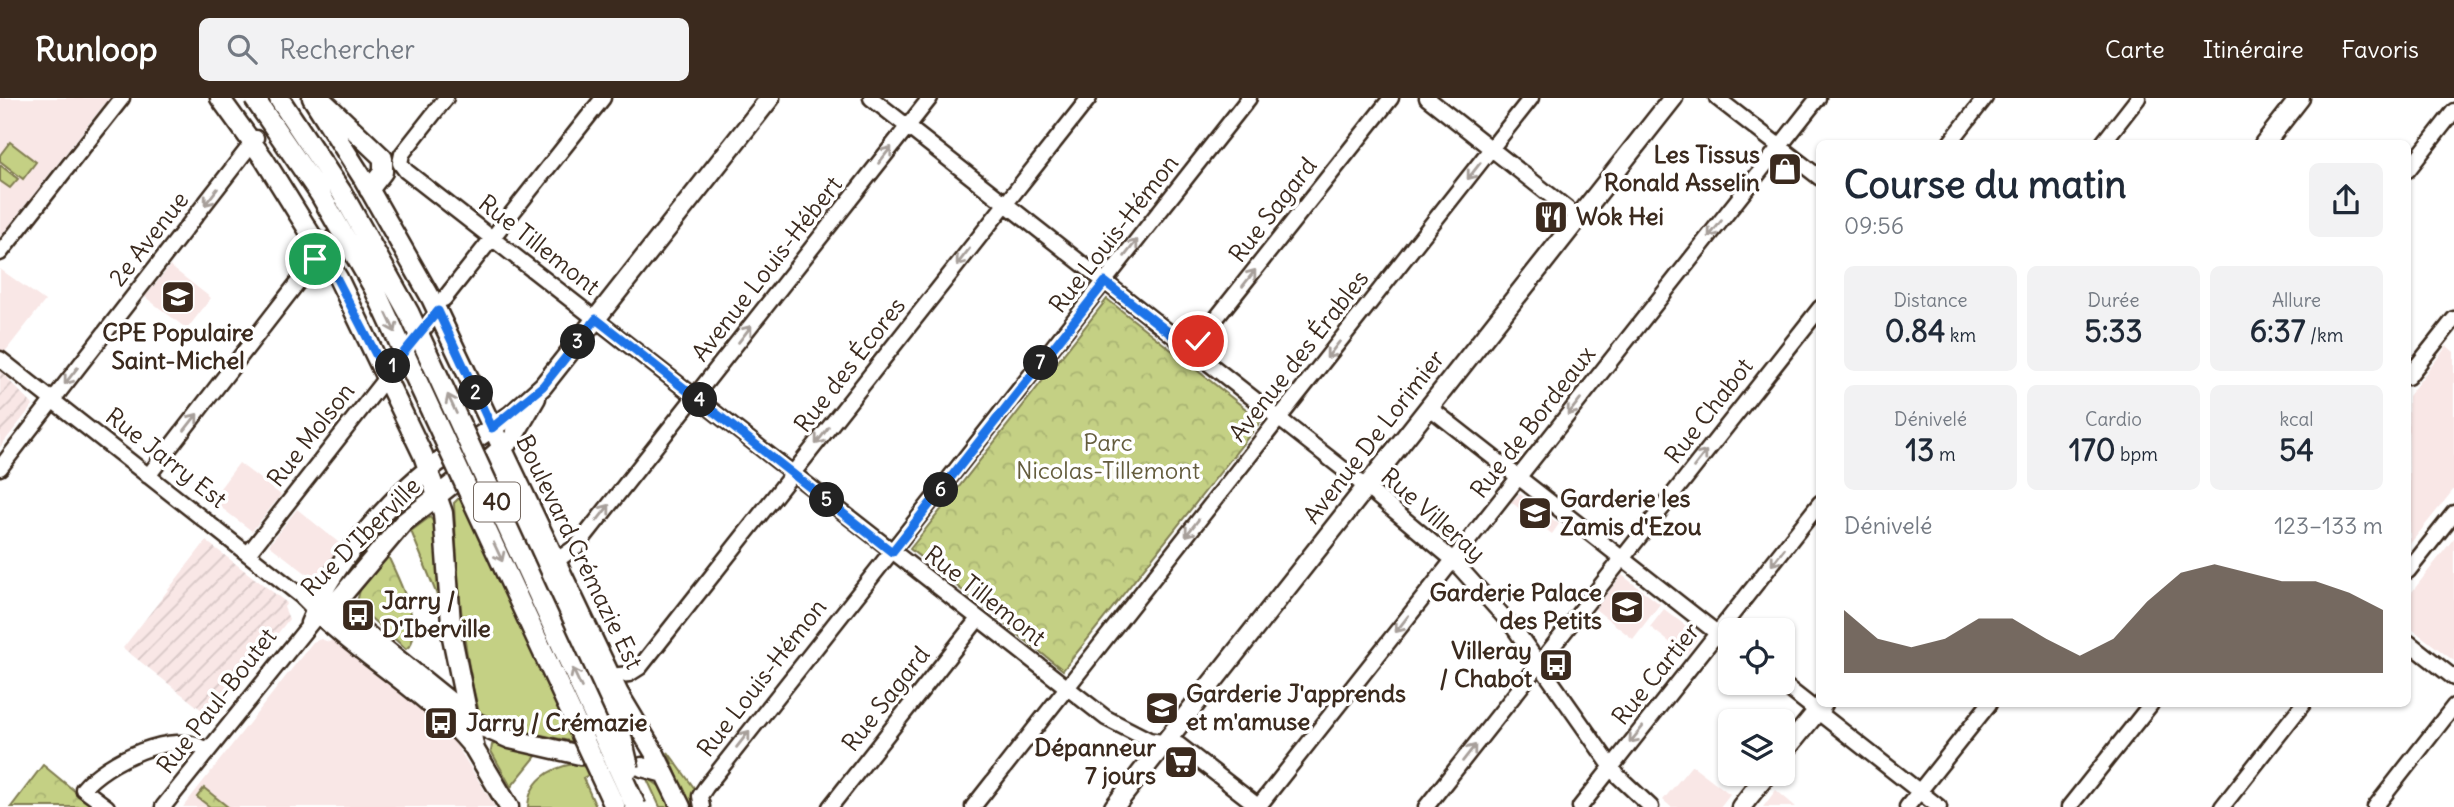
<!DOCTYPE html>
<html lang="fr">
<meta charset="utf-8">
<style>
:root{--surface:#fff;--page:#f2f2f3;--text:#1f2937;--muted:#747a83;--accent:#3b2a1e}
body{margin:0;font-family:Delius,sans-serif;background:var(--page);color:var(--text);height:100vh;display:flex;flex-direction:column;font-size:26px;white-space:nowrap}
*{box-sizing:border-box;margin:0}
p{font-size:23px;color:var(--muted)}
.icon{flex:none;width:38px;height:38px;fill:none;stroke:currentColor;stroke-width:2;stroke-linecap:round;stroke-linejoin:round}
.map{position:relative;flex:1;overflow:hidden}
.sheet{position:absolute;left:1816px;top:42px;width:595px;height:567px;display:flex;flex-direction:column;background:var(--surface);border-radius:10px;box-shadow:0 2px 5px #0004}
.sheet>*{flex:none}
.buttons{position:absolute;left:1718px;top:520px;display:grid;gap:14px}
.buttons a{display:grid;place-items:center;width:77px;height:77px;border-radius:10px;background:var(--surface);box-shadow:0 2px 5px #0004;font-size:35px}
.pin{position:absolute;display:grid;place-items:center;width:60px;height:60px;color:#fff;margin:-30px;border:4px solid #fff;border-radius:50%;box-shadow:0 2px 7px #0007}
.km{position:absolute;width:35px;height:35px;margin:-18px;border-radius:50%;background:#222;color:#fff;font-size:19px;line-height:35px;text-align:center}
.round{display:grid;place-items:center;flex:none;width:74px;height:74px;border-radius:10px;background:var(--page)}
.summary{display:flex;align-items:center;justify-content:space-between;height:119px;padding:0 28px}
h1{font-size:38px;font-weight:800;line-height:52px}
.metrics{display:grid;grid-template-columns:repeat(3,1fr);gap:10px;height:119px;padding:7px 28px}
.metrics div{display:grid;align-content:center;border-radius:10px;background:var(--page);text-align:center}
.metrics b{font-size:30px;font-weight:800}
.metrics small{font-size:19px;font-weight:400}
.metrics p{font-size:19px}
.chart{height:196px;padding:14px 28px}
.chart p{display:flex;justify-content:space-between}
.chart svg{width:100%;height:126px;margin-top:7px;fill:var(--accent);opacity:.7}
header{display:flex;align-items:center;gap:42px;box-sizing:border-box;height:98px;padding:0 35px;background:var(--accent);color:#fff}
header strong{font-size:33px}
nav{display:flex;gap:38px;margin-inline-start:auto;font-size:24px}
.search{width:490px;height:63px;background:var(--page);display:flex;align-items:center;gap:18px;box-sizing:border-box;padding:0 24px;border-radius:10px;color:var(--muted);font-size:26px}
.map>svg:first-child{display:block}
.built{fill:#f9e7e6}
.industrial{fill:url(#industrial-furrows)}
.grass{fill:#c4d084;stroke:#807d51;stroke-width:2}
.forest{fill:url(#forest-crowns);stroke:#807d51;stroke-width:2}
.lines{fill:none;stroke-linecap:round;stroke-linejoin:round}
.minor-casing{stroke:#3b2a1e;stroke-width:19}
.major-casing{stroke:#3b2a1e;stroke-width:23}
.highway-casing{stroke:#3b2a1e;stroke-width:24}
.minor{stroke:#fff;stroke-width:14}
.major{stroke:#fff;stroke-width:18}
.highway{stroke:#fff;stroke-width:19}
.highway-bridge-casing{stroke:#3b2a1e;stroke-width:24;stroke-linecap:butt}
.highway-bridge{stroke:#fff;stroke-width:19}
.oneway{stroke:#a79f9a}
.route-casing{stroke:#fff;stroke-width:14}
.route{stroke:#1a73e8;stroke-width:9}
.labels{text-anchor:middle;stroke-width:7;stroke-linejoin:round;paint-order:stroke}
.shield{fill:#fff;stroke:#766a62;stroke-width:2}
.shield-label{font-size:23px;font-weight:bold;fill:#3b2a1e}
.poi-label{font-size:24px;font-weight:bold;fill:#3b2a1e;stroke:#fff;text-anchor:start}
.street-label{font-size:24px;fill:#3b2a1e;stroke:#fff}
.park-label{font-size:24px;fill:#645c3d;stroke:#fff}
</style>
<header>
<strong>Runloop</strong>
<div class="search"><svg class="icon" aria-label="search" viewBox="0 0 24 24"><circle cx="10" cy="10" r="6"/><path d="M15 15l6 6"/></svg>Rechercher</div>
<nav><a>Carte</a><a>Itinéraire</a><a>Favoris</a></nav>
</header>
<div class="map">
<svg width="2454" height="709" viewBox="0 0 2454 709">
<defs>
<pattern id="industrial-furrows" width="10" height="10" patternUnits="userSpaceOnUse" patternTransform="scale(1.75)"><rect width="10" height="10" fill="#f9e7e6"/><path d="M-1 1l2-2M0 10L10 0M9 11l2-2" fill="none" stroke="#d6c6c5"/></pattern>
<pattern id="forest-crowns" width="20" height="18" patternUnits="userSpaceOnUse" patternTransform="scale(1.75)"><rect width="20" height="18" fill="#c4d084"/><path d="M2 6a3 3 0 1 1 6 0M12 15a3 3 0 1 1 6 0" fill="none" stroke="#a9b372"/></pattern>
</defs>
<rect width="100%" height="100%" fill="#fff"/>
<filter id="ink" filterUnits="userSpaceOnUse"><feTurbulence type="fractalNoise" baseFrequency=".0143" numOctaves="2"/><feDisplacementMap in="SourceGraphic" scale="14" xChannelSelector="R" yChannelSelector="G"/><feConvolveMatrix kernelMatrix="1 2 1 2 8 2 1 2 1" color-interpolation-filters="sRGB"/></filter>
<g filter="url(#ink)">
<!-- built -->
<path class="built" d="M 0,0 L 109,0 L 0,139 Z
M 170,168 L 211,200 L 187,231 L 145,199 Z
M 0,171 L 45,203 L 4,255 L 0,252 Z
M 2447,248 L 2454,254 L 2454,391 L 2410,446 L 2408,298 Z
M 239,365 L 281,397 L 252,433 L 211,402 Z
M 1520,396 L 1559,426 L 1552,436 L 1511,404 Z
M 297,411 L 343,448 L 315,482 L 269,447 Z
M 2454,440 L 2454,563 L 2408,528 L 2408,499 Z
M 1622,477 L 1660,506 L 1633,541 L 1595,511 Z
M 1664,511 L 1699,538 L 1686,557 L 1650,529 Z
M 321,541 L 329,544 L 332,541 L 440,626 L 452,640 L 495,709 L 183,709 L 313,544 Z
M 1166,594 L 1176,603 L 1161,622 L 1155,624 L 1147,617 Z
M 1692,667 L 1730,696 L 1720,709 L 1671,709 L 1663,702 Z
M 1776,692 L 1796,709 L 1763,709 Z"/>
<!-- industrial -->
<path class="industrial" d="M 0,273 L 33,307 L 0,349 Z
M 206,443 L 287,505 L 284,509 L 289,521 L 212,620 L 123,550 Z"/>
<!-- grass -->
<path class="grass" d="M 10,44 L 36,64 L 23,81 L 0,63 L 0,57 Z
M 0,67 L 18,81 L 10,90 L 0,83 Z
M 461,398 L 574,644 L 518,632 L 479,614 C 461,546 457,475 454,405 Z
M 430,419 L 435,426 L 439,502 L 411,433 Z
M 497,645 L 537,657 L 511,689 L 491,653 L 492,647 Z
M 668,654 L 695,691 L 696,709 L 689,709 Z
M 573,666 L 586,669 L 589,677 L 583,680 L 596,709 L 528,709 C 529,683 550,670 573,666 Z
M 646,679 L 662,690 L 670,709 L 660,709 Z"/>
<!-- forest -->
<path class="forest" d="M 1107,201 L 1261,323 L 1063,572 L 910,451 Z
M 388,458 C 396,476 428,537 406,551 L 365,515 L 355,512 L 360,492 Z
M 43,667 L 94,709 L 11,709 Z
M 204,690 L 228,709 L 210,709 L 197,699 Z"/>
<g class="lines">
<!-- minor casing -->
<g class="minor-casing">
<path id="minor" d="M 446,0 L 402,56 L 400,65 L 406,73 L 1106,620 L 1149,642 L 1179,647 L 1259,709
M 871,0 L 1366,389 L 1452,461 L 1514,530 L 1618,678 L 1651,709
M 1427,0 L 1579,120
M 1717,0 L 1820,80
M 1949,46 L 1985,0
M 2102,46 L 2138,0
M 2408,72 L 2454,13
M 0,155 L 122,0
M 444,201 L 603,0
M 1191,252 L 1391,0
M 0,261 L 301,498 L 314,511 L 308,525
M 2408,279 L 2454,221
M 1429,309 L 1731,546
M 0,370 L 256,40
M 148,378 L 332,140
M 248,456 L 438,213
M 556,463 L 577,448 L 930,0
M 2408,473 L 2454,415
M 2408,544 L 2454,580
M 610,578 L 629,576 L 640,569 L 1089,0
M 1780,584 L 1939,709
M 107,709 L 83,691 C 105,664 175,630 207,652
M 163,709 L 315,520
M 702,709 L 700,698 L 706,689 L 1249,0
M 830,709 L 978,521
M 973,709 L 1531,0
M 1258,709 L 1818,0
M 1426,709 L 1820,210
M 1580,709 L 1820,405
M 1907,709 L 1989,606
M 2069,709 L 2151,606
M 2222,709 L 2303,606
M 2375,709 L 2454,608"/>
</g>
<!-- major casing -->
<g class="major-casing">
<path id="major" d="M 220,0 L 264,61 L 338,180 L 423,357 L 443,415 L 452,539 L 475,652 L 509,709
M 312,0 L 364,82 L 431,200 L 619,596 L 655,656 L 681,709
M 321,1 L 383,60 L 383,74 L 369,92
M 2264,46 L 2300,0
M 477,340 L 511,317 L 543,288 L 770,0
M 444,360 C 399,389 337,462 314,511 C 364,560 428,594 473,649
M 488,362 L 512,341 L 536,300
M 317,505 L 349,522 L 480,628 L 510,641 L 580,657
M 321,516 L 339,501 L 403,425 L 455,384
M 1783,655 L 1823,606
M 642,669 L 664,675
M 1114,709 L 1673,0
M 1741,709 L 1767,676"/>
</g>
<!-- highway casing -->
<g class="highway-casing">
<path id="highway" d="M 502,351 L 502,376 L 621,637"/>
</g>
<!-- minor -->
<use href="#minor" class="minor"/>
<!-- major -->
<use href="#major" class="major"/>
<!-- highway -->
<use href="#highway" class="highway"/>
<!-- highway-bridge casing -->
<g class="highway-bridge-casing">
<path id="highway-bridge" d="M 254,0 L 320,96 L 374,190 L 615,709
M 280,2 L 342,95 L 409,215 L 636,709
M 621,637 L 629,671"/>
</g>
<!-- highway-bridge -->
<use href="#highway-bridge" class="highway-bridge"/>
</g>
<!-- one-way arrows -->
<defs><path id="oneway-shaft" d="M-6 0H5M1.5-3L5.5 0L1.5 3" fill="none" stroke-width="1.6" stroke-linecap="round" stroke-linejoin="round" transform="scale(1.75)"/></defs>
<g class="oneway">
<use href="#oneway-shaft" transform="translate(885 57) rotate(-52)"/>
<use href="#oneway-shaft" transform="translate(1474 73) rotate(128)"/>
<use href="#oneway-shaft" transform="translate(211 99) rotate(128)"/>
<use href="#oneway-shaft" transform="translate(1715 131) rotate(128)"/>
<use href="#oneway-shaft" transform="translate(1131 150) rotate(-52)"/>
<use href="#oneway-shaft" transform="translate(963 159) rotate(128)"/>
<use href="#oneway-shaft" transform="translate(1249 180) rotate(-52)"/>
<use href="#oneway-shaft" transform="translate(391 225) rotate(65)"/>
<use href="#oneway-shaft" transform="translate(745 236) rotate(-52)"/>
<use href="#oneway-shaft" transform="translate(1333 252) rotate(128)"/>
<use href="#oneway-shaft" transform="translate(71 278) rotate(128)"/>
<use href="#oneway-shaft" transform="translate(452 306) rotate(-115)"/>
<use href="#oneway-shaft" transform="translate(1574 309) rotate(128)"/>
<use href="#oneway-shaft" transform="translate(191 324) rotate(-52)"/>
<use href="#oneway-shaft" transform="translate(822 338) rotate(128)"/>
<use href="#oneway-shaft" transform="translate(1700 361) rotate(-52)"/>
<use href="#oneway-shaft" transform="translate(603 415) rotate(-52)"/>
<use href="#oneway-shaft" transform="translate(1192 430) rotate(128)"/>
<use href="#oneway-shaft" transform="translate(498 454) rotate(65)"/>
<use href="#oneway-shaft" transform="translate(1778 459) rotate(128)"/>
<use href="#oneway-shaft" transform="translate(1402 526) rotate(128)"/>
<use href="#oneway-shaft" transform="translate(577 580) rotate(-115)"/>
<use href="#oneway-shaft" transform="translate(1636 637) rotate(129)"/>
<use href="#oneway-shaft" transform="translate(743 641) rotate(-52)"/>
<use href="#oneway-shaft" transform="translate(1469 655) rotate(-52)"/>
</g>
</g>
<g class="lines" filter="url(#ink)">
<!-- route casing -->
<g class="route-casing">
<path id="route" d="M 315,161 L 322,152 L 386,276 L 438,213 L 492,330 L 543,288 L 596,221 L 892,454 L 1105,184 L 1191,252 L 1198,243"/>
</g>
<!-- route -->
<use href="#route" class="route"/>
</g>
<!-- icons -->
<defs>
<g id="shop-square" transform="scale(1.75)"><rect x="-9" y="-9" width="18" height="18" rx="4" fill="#3b2a1e" stroke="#fff"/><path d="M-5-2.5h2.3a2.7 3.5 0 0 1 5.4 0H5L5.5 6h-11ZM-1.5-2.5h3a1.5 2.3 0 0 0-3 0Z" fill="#fff"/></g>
<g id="restaurant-square" transform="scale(1.75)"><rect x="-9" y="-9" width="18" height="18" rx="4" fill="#3b2a1e" stroke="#fff"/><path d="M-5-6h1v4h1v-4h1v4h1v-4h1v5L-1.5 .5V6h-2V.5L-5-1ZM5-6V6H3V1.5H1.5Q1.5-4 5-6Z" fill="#fff"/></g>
<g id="school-square" transform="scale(1.75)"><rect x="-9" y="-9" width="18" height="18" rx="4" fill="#3b2a1e" stroke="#fff"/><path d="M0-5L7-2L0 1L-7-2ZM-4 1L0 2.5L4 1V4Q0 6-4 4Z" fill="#fff"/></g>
<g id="bus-square" transform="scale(1.75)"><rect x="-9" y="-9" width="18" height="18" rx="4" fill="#3b2a1e" stroke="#fff"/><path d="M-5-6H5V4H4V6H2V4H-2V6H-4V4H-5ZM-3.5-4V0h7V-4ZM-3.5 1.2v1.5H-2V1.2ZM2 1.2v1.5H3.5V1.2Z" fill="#fff"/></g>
<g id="supermarket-square" transform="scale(1.75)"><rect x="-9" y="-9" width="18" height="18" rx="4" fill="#3b2a1e" stroke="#fff"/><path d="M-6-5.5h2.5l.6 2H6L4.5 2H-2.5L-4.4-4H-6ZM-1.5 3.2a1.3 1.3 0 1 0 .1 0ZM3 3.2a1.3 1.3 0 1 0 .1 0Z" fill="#fff"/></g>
</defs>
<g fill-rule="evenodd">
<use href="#shop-square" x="1785" y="71"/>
<use href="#restaurant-square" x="1551" y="119"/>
<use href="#school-square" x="178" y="199"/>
<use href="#school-square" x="1535" y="415"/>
<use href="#school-square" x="1627" y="509"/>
<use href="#bus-square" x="358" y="517"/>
<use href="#bus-square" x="1556" y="567"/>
<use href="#school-square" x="1162" y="610"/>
<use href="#bus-square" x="441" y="625"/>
<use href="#supermarket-square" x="1181" y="664"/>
</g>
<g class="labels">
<!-- shield labels -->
<rect class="shield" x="474" y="384.5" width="46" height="39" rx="5"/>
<g class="shield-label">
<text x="497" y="412">40</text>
</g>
<!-- poi labels -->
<g class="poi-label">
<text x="1760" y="65" text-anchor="end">Les Tissus<tspan x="1760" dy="28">Ronald Asselin</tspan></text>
<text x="1576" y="127">Wok Hei</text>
<text x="178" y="243" text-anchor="middle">CPE Populaire<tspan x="178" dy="28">Saint-Michel</tspan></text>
<text x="1560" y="409">Garderie les<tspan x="1560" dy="28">Zamis d'Ezou</tspan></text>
<text x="1602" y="503" text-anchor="end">Garderie Palace<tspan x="1602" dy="28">des Petits</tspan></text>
<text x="382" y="511">Jarry /<tspan x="382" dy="28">D'Iberville</tspan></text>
<text x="1532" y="561" text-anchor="end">Villeray<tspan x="1532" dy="28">/ Chabot</tspan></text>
<text x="1186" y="604">Garderie J'apprends<tspan x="1186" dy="28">et m'amuse</tspan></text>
<text x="466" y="633">Jarry / Crémazie</text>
<text x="1156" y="658" text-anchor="end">Dépanneur<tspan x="1156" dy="28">7 jours</tspan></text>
</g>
<!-- street labels -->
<g class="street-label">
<text transform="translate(1273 112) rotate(-52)" y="8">Rue Sagard</text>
<text transform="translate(1114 136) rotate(-52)" y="8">Rue Louis-Hémon</text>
<text transform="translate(149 141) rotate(-52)" y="8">2e Avenue</text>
<text transform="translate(539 147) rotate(38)" y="8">Rue Tillemont</text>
<text transform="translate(767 171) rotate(-52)" y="8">Avenue Louis-Hébert</text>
<text transform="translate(1299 258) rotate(-52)" y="8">Avenue des Érables</text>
<text transform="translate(850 267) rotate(-52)" y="8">Rue des Écores</text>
<text transform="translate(1709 313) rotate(-52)" y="8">Rue Chabot</text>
<text transform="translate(1533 324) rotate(-52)" y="8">Rue de Bordeaux</text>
<text transform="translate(311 337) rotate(-52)" y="8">Rue Molson</text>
<text transform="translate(1374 339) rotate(-52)" y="8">Avenue De Lorimier</text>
<text transform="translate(166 360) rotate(38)" y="8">Rue Jarry Est</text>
<text transform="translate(1433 417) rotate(41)" y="8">Rue Villeray</text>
<text transform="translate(361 439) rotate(-45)" y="8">Rue D'Iberville</text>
<text transform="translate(579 454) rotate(64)" y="8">Boulevard Crémazie Est</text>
<text transform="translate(985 498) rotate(38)" y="8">Rue Tillemont</text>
<text transform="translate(1656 576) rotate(-51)" y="8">Rue Cartier</text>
<text transform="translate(762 580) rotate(-52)" y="8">Rue Louis-Hémon</text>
<text transform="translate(886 601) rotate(-52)" y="8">Rue Sagard</text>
<text transform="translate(217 603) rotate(-52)" y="8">Rue Paul-Boutet</text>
</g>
<!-- park labels -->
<g class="park-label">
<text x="1108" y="353">Parc<tspan x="1108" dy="28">Nicolas-Tillemont</tspan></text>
</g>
</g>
</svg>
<div class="buttons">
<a><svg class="icon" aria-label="locate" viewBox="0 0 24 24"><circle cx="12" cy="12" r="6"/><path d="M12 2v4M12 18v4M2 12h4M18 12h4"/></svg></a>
<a><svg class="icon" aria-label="layers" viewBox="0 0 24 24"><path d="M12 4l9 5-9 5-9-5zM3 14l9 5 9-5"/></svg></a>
</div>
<div class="pin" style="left:315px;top:161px;background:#1e9e55"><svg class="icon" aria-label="arrive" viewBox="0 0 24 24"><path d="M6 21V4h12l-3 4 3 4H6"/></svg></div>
<div class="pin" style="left:1198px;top:243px;background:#d93025"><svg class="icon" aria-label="check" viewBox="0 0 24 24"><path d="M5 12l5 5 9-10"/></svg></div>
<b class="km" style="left:393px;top:268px">1</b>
<b class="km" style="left:476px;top:295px">2</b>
<b class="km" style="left:578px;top:244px">3</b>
<b class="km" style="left:700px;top:302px">4</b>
<b class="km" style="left:827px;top:402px">5</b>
<b class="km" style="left:941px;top:392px">6</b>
<b class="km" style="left:1041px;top:265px">7</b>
<section class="sheet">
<div class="summary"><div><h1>Course du matin</h1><p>09:56</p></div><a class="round"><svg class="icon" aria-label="share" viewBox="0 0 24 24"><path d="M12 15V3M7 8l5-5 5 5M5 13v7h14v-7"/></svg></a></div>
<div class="metrics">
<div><p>Distance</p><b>0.84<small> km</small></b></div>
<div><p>Durée</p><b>5:33</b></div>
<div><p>Allure</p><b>6:37<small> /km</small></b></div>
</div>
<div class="metrics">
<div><p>Dénivelé</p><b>13<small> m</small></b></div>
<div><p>Cardio</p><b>170<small> bpm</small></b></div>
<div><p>kcal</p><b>54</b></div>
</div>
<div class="chart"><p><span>Dénivelé</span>123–133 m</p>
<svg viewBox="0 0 160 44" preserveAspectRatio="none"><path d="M0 44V22L10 32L20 35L30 32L40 25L50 25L60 32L70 38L80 32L90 19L100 9L110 6L120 9L130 12L140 12L150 16L160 22V44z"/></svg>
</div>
</section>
</div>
